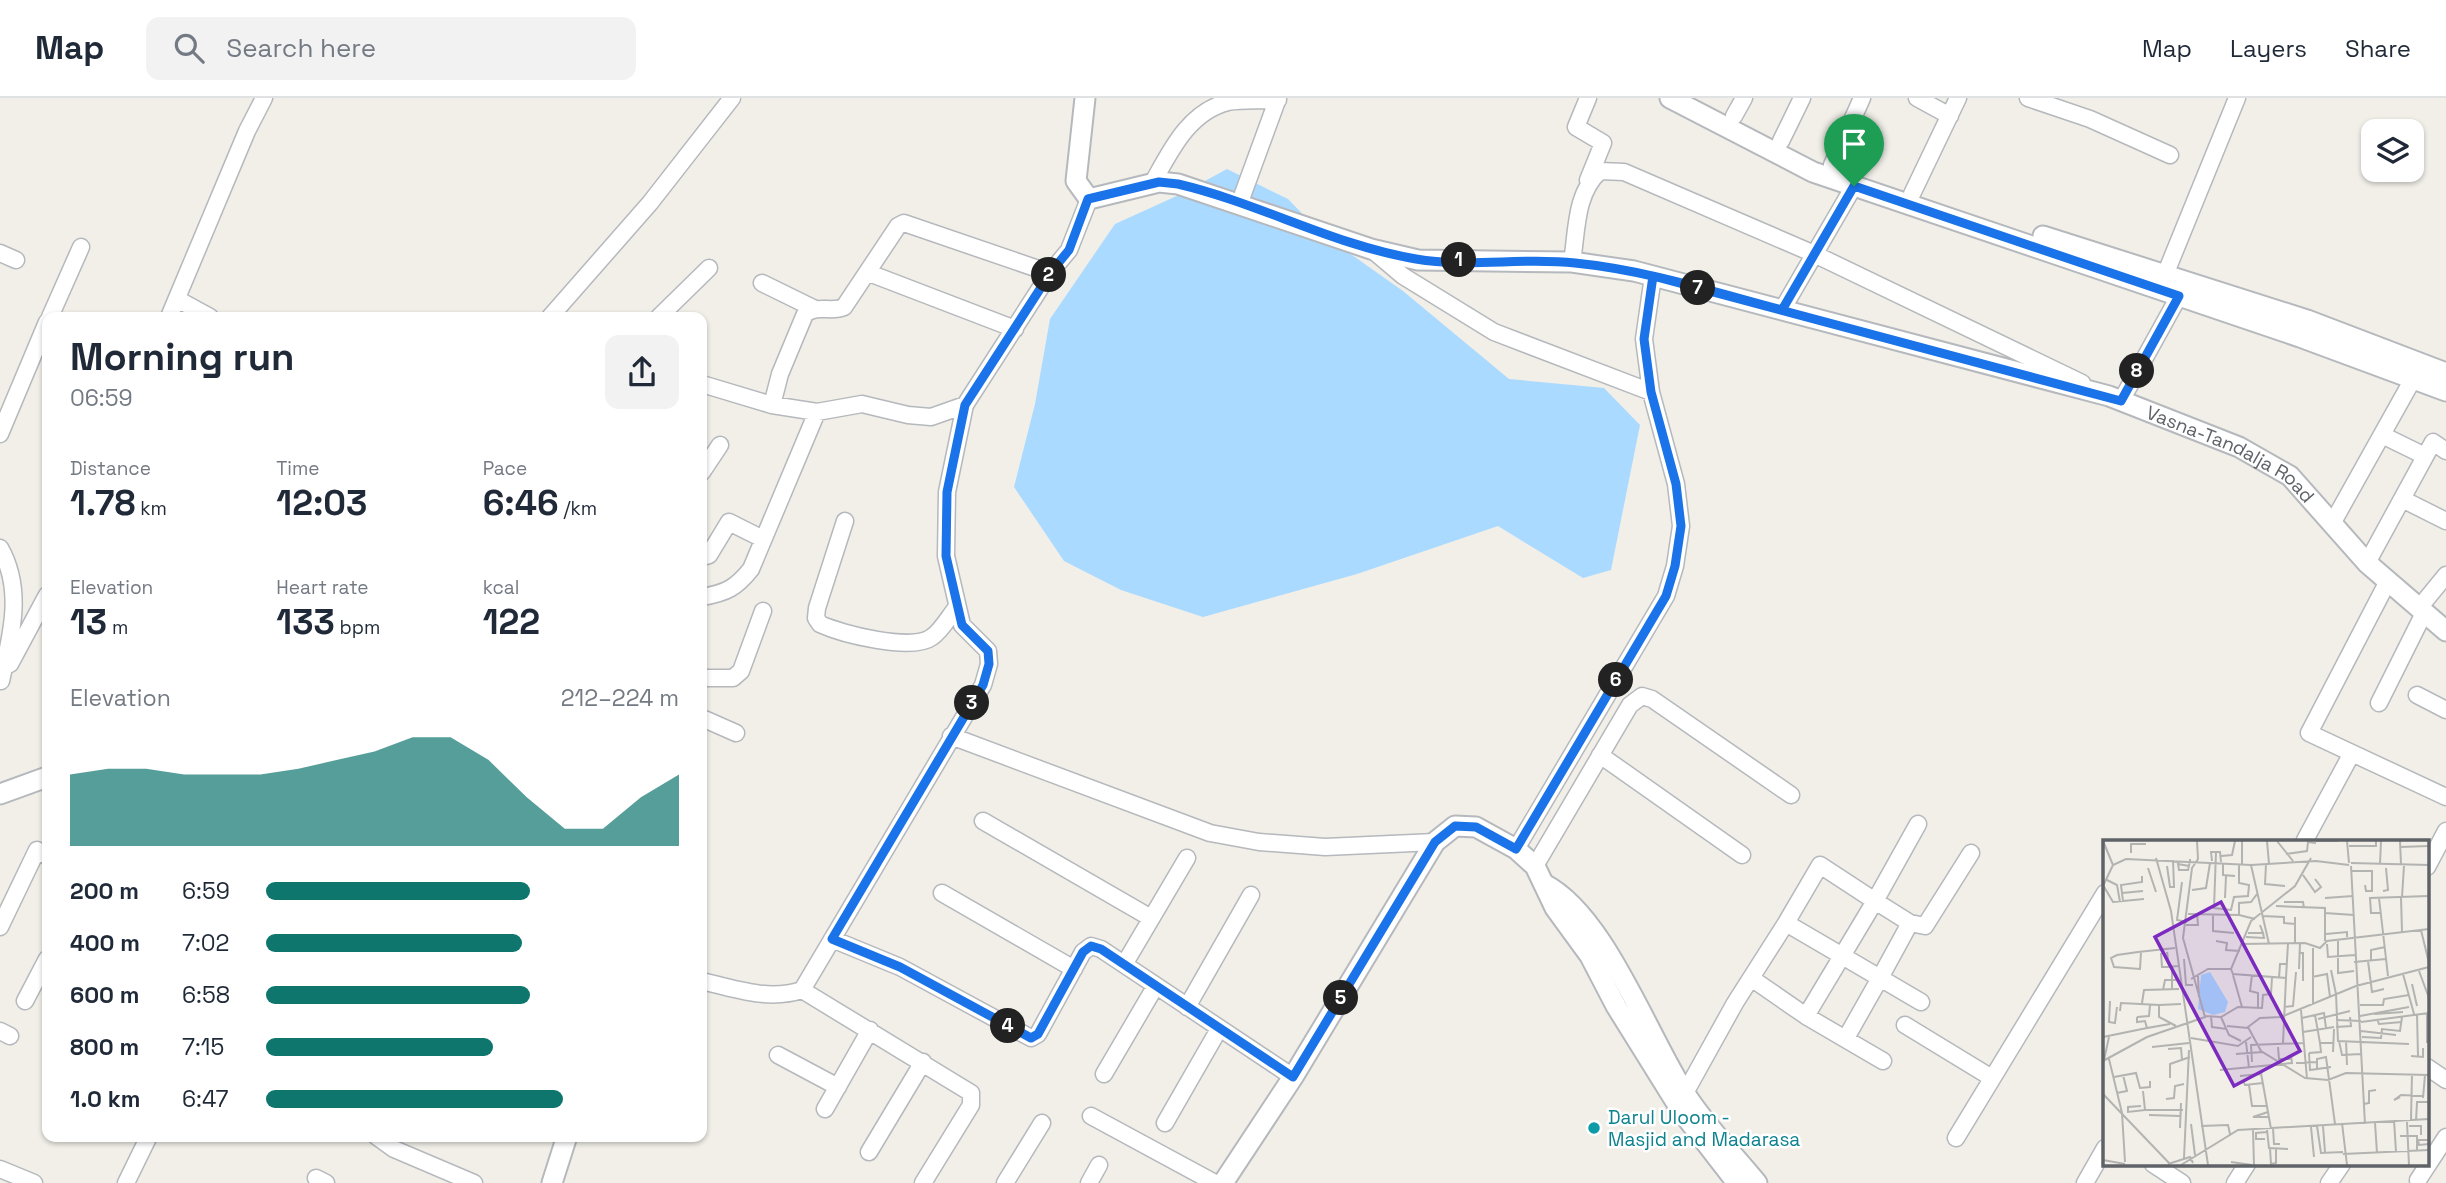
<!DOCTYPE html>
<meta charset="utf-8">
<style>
:root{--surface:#fff;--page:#f2f2f3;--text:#1f2937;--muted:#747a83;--line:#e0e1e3;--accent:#0f766e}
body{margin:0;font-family:"Space Grotesk",sans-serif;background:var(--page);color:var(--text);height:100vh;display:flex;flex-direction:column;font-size:26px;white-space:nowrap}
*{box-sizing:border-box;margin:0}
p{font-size:23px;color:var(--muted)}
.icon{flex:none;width:38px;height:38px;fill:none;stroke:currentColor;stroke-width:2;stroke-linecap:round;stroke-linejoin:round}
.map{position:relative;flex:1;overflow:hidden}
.sheet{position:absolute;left:42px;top:214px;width:665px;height:830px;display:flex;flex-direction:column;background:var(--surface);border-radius:14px;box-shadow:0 2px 5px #0004}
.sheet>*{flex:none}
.tools{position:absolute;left:2361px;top:21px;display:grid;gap:14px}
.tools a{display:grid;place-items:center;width:63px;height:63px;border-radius:14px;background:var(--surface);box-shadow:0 2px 5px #0004;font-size:35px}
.pin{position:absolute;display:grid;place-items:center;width:60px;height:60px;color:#fff;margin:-72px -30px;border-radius:50% 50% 50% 0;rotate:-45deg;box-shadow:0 0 7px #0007}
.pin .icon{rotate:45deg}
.km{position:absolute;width:35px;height:35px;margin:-18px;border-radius:50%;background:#222;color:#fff;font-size:19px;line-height:35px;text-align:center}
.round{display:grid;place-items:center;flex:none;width:74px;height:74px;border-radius:14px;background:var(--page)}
.summary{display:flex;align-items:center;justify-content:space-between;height:119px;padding:0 28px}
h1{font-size:38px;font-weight:800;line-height:52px}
.metrics{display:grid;grid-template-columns:repeat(3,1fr);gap:10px;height:119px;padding:7px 28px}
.metrics div{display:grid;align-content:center}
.metrics b{font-size:35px;font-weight:800}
.metrics small{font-size:19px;font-weight:400}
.metrics p{font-size:19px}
.chart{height:196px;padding:14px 28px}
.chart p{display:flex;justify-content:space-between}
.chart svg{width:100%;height:126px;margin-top:7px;fill:var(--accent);opacity:.7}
ul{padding:0 28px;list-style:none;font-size:23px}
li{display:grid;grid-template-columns:112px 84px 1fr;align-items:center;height:52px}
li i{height:18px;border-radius:9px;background:var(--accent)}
header{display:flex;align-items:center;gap:42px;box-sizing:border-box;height:98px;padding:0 35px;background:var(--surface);border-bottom:2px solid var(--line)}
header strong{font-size:33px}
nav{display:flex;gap:38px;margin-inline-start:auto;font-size:24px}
.search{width:490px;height:63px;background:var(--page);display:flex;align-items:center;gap:18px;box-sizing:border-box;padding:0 24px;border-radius:14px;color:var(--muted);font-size:26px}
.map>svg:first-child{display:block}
.water{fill:#aadaff}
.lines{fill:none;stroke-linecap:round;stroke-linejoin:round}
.minor-casing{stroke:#b5b8bc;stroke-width:19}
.tertiary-casing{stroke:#b5b8bc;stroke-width:23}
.minor{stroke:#fff;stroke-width:16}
.tertiary{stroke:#fff;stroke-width:19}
.route-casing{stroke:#fff;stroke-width:14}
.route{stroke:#1a73e8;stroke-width:9}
.culture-dot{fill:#0f9aa8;stroke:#fff;stroke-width:2.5}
.labels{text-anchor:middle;stroke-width:5;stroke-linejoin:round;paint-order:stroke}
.street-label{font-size:19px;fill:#5f6368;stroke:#fff}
.culture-label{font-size:19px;fill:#0d838f;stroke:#fff;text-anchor:start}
.inset-road{fill:none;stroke:#b3b3b1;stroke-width:2}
.view{fill:#7b2cbf;fill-opacity:0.15;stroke:#7b2cbf;stroke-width:3.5}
.inset-edge{fill:none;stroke:#5f6368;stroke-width:3.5}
</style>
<header>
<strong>Map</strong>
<div class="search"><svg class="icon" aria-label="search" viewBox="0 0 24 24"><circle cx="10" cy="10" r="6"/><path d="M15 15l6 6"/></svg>Search here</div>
<nav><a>Map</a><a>Layers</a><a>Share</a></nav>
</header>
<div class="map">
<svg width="2446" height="1085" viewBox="0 0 2446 1085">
<rect width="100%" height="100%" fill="#f1efe8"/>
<!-- water -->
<path class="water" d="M 1227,71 L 1288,101 L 1321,135 L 1403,193 L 1509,281 L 1604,290 L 1640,327 L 1611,472 L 1583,480 L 1498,428 L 1357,476 L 1203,519 L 1121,492 L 1064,463 L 1014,389 L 1035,306 L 1050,221 L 1115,126 L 1181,96 Z"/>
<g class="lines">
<!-- minor casing -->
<g class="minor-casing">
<path id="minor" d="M 1588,0 L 1576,29 L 1603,45 L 1588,82
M 1917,0 L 1950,18
M 2028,0 L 2090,21 L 2170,57
M 1734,18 L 1744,0
M 1781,43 L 1802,0
M 1832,67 L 1862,0
M 1152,86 C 1170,54 1188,14 1228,4 C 1243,1 1262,3 1278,2
M 1912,96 L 1958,0
M 1240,104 L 1278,0
M 1371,151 L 1403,178 L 1494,234 L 1651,294
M 0,155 L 16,162
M 1572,164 C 1577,133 1575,95 1600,73 L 1624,74 L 1812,155 L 2082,285
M 869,175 L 1015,231
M 2165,177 L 2237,0
M 762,185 L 813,210
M 177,201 L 210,219
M 1782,212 L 1854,88
M 50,219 L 81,149
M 169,219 L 247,33 L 264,0
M 550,219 L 650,105 L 732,0
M 659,219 L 709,170
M 702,286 L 772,307 L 817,314 L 862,306 L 908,317 L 931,319 L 965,307
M 2121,303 L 2179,198
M 772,307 L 780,276 L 805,216 C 818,206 831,215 844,209 L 898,128 L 904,125 L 1050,175
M 0,336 L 47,224
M 2382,337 L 2425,358
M 702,374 L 720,347
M 2402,401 L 2446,423
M 845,423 L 817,510 L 816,520 L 820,526 C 842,536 912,554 932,539 C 941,533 949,519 956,510
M 2333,424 L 2413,281
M 0,450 C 24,492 11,538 1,583
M 702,459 L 709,457 L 729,424 L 763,441
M 2367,465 L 2433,344 L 2446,353
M 2388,483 L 2309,635 L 2446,699
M 702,499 C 726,495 736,490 751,471 L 817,314
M 2419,510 L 2446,477
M 10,566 L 47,497
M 702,580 L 733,580 L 741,573 L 763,513
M 2417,597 L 2446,612
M 2379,605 L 2424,515
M 702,620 L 736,635
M 951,638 L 1210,735 L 1259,744 L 1325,749 L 1435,744
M 1600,657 L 1742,757
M 983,723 L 1151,820
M 2305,742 L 2352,655
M 1516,751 L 1666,498 L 1675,468 L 1681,428 L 1676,386 L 1651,294 L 1644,241 L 1653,178
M 1535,768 L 1630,607 L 1642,598 L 1652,601 L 1791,697
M 2427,769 L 2446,733
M 942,795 L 1074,871
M 1786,825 L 1820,767 L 1875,803 L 1918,726
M 0,829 L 37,752 L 47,758
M 832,841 L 900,869 L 1031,940 L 1038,936 L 1083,854 L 1091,848 L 1101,851 L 1293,979
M 1125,865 L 1187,760
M 1751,880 L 1806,918 L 1883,963
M 702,883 C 735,891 769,903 802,892
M 25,903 L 47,861
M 1187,909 L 1251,797
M 1806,918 L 1875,803 L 1910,825
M 1905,927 L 1992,980
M 0,933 L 10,938
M 1846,940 L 1880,880 L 1921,904
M 778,957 L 838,989
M 2427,969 L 2446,982
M 1104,976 L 1155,889
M 1685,995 L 1735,905 L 1786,825 L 1880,880 L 1910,825 L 1925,828 L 1971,755
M 825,1011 L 870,932
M 1091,1018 L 1215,1085
M 1165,1025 L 1219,931
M 376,1038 L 394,1051 L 474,1085
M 1956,1040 L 2105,795
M 869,1054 L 923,964
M 2153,1066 L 2182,1085
M 0,1071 L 34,1085
M 316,1080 L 326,1085
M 2418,1082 L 2446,1039
M 126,1085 L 149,1038
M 923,1085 L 971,1007 L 971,995 L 802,892 L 983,587 L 989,566 L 988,553 L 962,527 L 946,458 L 947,394 L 965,307 L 1050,175 L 1069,152 L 1089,101
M 1005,1085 L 1042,1025
M 1089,1085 L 1099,1067
M 2085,1085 L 2105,1050
M 2235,1085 L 2247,1066
M 2329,1085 L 2342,1066"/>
</g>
<!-- tertiary casing -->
<g class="tertiary-casing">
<g id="tertiary">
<path id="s1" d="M 1085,0 L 1076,83 L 1089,101 L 1159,84 L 1178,86 L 1371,151 L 1418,162 L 1572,164 L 1634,173 L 2109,298 L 2239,349 L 2290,378 L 2367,465 L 2446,533"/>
<path d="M 1670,0 L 1813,74 L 2300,239 L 2446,293"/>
<path d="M 2043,138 L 2307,222 L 2446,275"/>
<path d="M 0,696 L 47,679"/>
<path d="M 1544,786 C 1605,817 1648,939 1686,997 C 1706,1028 1733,1056 1757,1085"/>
<path d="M 552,1085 L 567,1038"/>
<path d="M 1223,1085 L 1293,979 L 1435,744 L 1455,728 L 1476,729 L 1516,751 L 1535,768 L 1555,810 L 1590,858 L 1616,908 L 1682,1014 L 1737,1085"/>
</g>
</g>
<!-- minor -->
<use href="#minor" class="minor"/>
<!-- tertiary -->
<use href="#tertiary" class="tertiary"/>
</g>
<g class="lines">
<!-- route casing -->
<g class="route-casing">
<path id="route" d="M 1854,88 L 1782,212 C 1714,194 1646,172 1575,165 C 1523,159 1468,170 1416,161 C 1333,147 1259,105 1178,86 L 1159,84 L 1088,101 L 1069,152 L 1051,174 L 965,307 L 947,394 L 946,458 L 962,527 L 988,553 L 989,566 L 983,587 L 832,841 L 900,869 L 1031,940 L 1038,936 L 1083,854 L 1091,848 L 1101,851 L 1293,979 L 1435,744 L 1455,728 L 1476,729 L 1516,751 L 1666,498 L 1675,468 L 1681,428 L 1676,386 L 1651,294 L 1644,241 L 1653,178 L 2121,303 L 2179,198 L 1854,88"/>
</g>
<!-- route -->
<use href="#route" class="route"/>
</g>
<!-- markers -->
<circle class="culture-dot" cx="1594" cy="1030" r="7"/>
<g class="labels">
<!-- street labels -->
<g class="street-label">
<text dy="7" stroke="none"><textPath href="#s1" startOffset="1292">Vasna-Tandalja Road</textPath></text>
</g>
<!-- culture labels -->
<g class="culture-label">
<text x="1608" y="1026">Darul Uloom -<tspan x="1608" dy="22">Masjid and Madarasa</tspan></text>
</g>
</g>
<!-- overview -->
<g transform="translate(2103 742)">
<rect width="326" height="326" fill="#f1efe8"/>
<path d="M 107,132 L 125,162 L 122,172 L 110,175 L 95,169 L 98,135 Z" fill="#aadaff"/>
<path class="inset-road" d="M 0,1 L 10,25M 139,1 L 139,25M 164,1 L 166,24M 174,1 L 190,21M 213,1 L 235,1M 244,1 L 246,23M 297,1 L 298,24M 246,6 L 273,6 L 273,1M 297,7 L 326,6M 113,12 L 111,68 L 128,70 L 131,57 L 145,56 L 146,45 L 136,43 L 136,25M 28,13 L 28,4 L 43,4M 183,14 L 204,11 L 205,2 L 213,3M 118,16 L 129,15 L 132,1M 53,18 L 68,71 L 105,325M 109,21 L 108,12 L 117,12 L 118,22M 248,23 L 326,25M 120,24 L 120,35 L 132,36M 163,24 L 162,44 L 182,46M 277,24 L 278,1M 148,25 L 166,104M 64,26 L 67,47 L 71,47 L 70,20M 86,26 L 75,24 L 76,30 L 85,30 L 87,21 L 87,19M 248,26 L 262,284M 45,28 L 53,52M 248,31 L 269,31 L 269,51 L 263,51 L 262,45M 200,35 L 212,52 L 218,47 L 212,39M 4,40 L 14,45 L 17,62M 79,42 L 74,80 L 84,82M 0,45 L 10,62 L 41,59M 0,46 L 10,25 L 23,19 L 148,25 L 213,21 L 246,25M 89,50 L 103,48 L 107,23M 280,51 L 285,50 L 283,28M 19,53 L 40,51M 298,57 L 299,92M 299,57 L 301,26M 122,58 L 123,36M 222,58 L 250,56M 276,58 L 285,136M 20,61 L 18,45 L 39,42 L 39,36M 181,62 L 200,62 L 201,68M 173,66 L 222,68 L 222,101M 222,73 L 251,75M 277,73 L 268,73 L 267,58 L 326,56M 85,74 L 136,75M 110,74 L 110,91 L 131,93M 159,76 L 181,77 L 181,83 L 193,84M 152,79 L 136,75 L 136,63 L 148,62 L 154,54M 83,85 L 95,85 L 94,73M 318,90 L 326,123M 145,93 L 160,93 L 157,85M 223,94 L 244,92 L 244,97M 143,97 L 161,98 L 160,93M 235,99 L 235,133 L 251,131M 113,101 L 124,103 L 123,110 L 137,111M 192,103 L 192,77M 140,104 L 202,103 L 217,108 L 224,101 L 326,89M 224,104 L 225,117 L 252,115M 38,112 L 37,129 L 11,127 L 8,118 L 14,115 L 35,112 L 72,108M 64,112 L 66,127 L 75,126M 58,113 L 59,127 L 66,127M 196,113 L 200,113 L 200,141M 81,119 L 83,145 L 90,145M 265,121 L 269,152 L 281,149M 268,121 L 268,110 L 282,107M 251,122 L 283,119M 69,127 L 69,150M 326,127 L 253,146 L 178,177 L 157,178 L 145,187 L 158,211 L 202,238 L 225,240 L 243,233 L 326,235M 196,129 L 197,103M 228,130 L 233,154M 316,131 L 326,158M 300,134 L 311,174M 130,135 L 139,167M 149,135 L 147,151 L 155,153 L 155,168M 95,136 L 96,157M 209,137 L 224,134 L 227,157M 176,138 L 177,124 L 184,124M 183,138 L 185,103M 88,139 L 105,129 L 128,129M 309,144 L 314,166M 60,150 L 62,140 L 76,140M 233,154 L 235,201 L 306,204M 7,161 L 6,182 L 12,183 L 14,167M 39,163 L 41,150 L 76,149M 210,164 L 210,108M 56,165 L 78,164M 257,165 L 280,165 L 281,159 L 306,155M 181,167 L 190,166 L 193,132M 198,170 L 204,239M 17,171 L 18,163 L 56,165 L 56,177 L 73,186M 272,174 L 300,172M 314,174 L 315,216M 212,175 L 217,203 L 230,203M 102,176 L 118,177 L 135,167 L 159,168 L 160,155 L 168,154 L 169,137M 108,176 L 109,187 L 124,189M 257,176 L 306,167M 34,177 L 34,182 L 42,181 L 44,188 L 67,184M 34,177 L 46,176 L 47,165M 118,177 L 126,195 L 138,201M 199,178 L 221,173 L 223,188M 215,179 L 247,171M 274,179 L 276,184 L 299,182M 233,180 L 258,181M 258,182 L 326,173M 124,186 L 145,188M 233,187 L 248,186 L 247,177M 258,191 L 293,195M 200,192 L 231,187M 0,197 L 44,188M 259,197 L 278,198 L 279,189 L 297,191 L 299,177M 88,198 L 135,206 L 148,197M 236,201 L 239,215 L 258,214M 243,201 L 244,225M 143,202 L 146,228M 180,203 L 183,138 L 130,134 L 128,129 L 148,81 L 192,46 L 208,18M 324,203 L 324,173M 49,207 L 86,203M 175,207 L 176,219 L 188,219M 65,209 L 78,208 L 79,220M 230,212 L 231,189M 206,213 L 207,230 L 228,227M 206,213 L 218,212 L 217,203M 133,214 L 160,212M 308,216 L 320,217 L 320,208M 6,219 L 19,273 L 22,322M 1,220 L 6,197M 0,221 L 44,197 L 102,177 L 80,98 L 89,28 L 95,19 L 94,1M 149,222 L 148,205 L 200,203M 193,223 L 214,222M 163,228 L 158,233 L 168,289M 214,229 L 214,219 L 223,217 L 232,284M 117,230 L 189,223 L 188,215M 137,236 L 158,234M 11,237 L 33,233 L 37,248 L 47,247 L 47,241M 67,238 L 67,224 L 87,217M 140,240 L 142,245 L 160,243M 146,245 L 149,266 L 164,266M 40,251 L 42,270 L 80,270M 14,253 L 24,251 L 20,235M 0,254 L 67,324M 297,257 L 291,260 L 298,255 L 320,256M 320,258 L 322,235M 63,259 L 71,258 L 72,246 L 81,244M 261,264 L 266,263 L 266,251 L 273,250M 38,266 L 25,267 L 25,272 L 42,270M 165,272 L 150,277 L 166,277M 46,275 L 77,276M 291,280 L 293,312M 308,280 L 309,234M 313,281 L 314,262 L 326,262M 304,282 L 306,325M 239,283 L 244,325M 272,283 L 274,313M 88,284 L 92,315M 98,286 L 125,285 L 127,294M 214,286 L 218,313 L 240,312M 220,286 L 222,312M 306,286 L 318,286 L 318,295M 208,287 L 211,317M 77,288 L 78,263M 170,288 L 171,304 L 177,304M 150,290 L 151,325M 164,290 L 166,308 L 185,309M 297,296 L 314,296 L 314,310M 162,299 L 153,299 L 153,293 L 164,292M 326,300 L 315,300 L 316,305 L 326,304M 167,308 L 168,324 L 173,323 L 173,308M 240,314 L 326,310M 81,318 L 86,210M 0,320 L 22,324M 128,322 L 149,325M 65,324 L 87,317 L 90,323M 78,325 L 135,290 L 326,279"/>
<path class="view" d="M 118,62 L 197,211 L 131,246 L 52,97 Z"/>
<rect width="326" height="326" class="inset-edge"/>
</g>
</svg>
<div class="tools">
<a><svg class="icon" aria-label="layers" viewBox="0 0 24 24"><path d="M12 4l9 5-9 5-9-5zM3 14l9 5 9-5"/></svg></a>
</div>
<div class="pin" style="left:1854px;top:88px;background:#1e9e55"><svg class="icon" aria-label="arrive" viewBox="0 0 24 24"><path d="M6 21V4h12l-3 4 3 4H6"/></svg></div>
<b class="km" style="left:1459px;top:162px">1</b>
<b class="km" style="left:1049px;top:177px">2</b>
<b class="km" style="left:972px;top:605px">3</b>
<b class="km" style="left:1008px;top:928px">4</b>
<b class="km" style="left:1341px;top:900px">5</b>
<b class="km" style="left:1616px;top:582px">6</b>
<b class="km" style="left:1698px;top:190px">7</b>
<b class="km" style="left:2137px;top:273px">8</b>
<section class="sheet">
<div class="summary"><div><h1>Morning run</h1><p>06:59</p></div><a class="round"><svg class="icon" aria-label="share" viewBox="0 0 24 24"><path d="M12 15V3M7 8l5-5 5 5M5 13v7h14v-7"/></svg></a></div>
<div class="metrics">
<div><p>Distance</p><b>1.78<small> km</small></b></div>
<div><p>Time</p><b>12:03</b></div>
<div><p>Pace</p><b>6:46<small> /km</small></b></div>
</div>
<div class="metrics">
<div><p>Elevation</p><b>13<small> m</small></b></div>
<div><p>Heart rate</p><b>133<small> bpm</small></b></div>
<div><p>kcal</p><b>122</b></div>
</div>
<div class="chart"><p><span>Elevation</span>212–224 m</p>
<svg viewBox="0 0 160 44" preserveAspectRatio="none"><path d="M0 44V19L10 17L20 17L30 19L40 19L50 19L60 17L70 14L80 11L90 6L100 6L110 14L120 27L130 38L140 38L150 27L160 19V44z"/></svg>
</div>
<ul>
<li><b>200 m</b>6:59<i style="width:64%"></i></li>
<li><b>400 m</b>7:02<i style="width:62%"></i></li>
<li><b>600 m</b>6:58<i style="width:64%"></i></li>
<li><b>800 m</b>7:15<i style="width:55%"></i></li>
<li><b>1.0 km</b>6:47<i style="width:72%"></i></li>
</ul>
</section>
</div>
